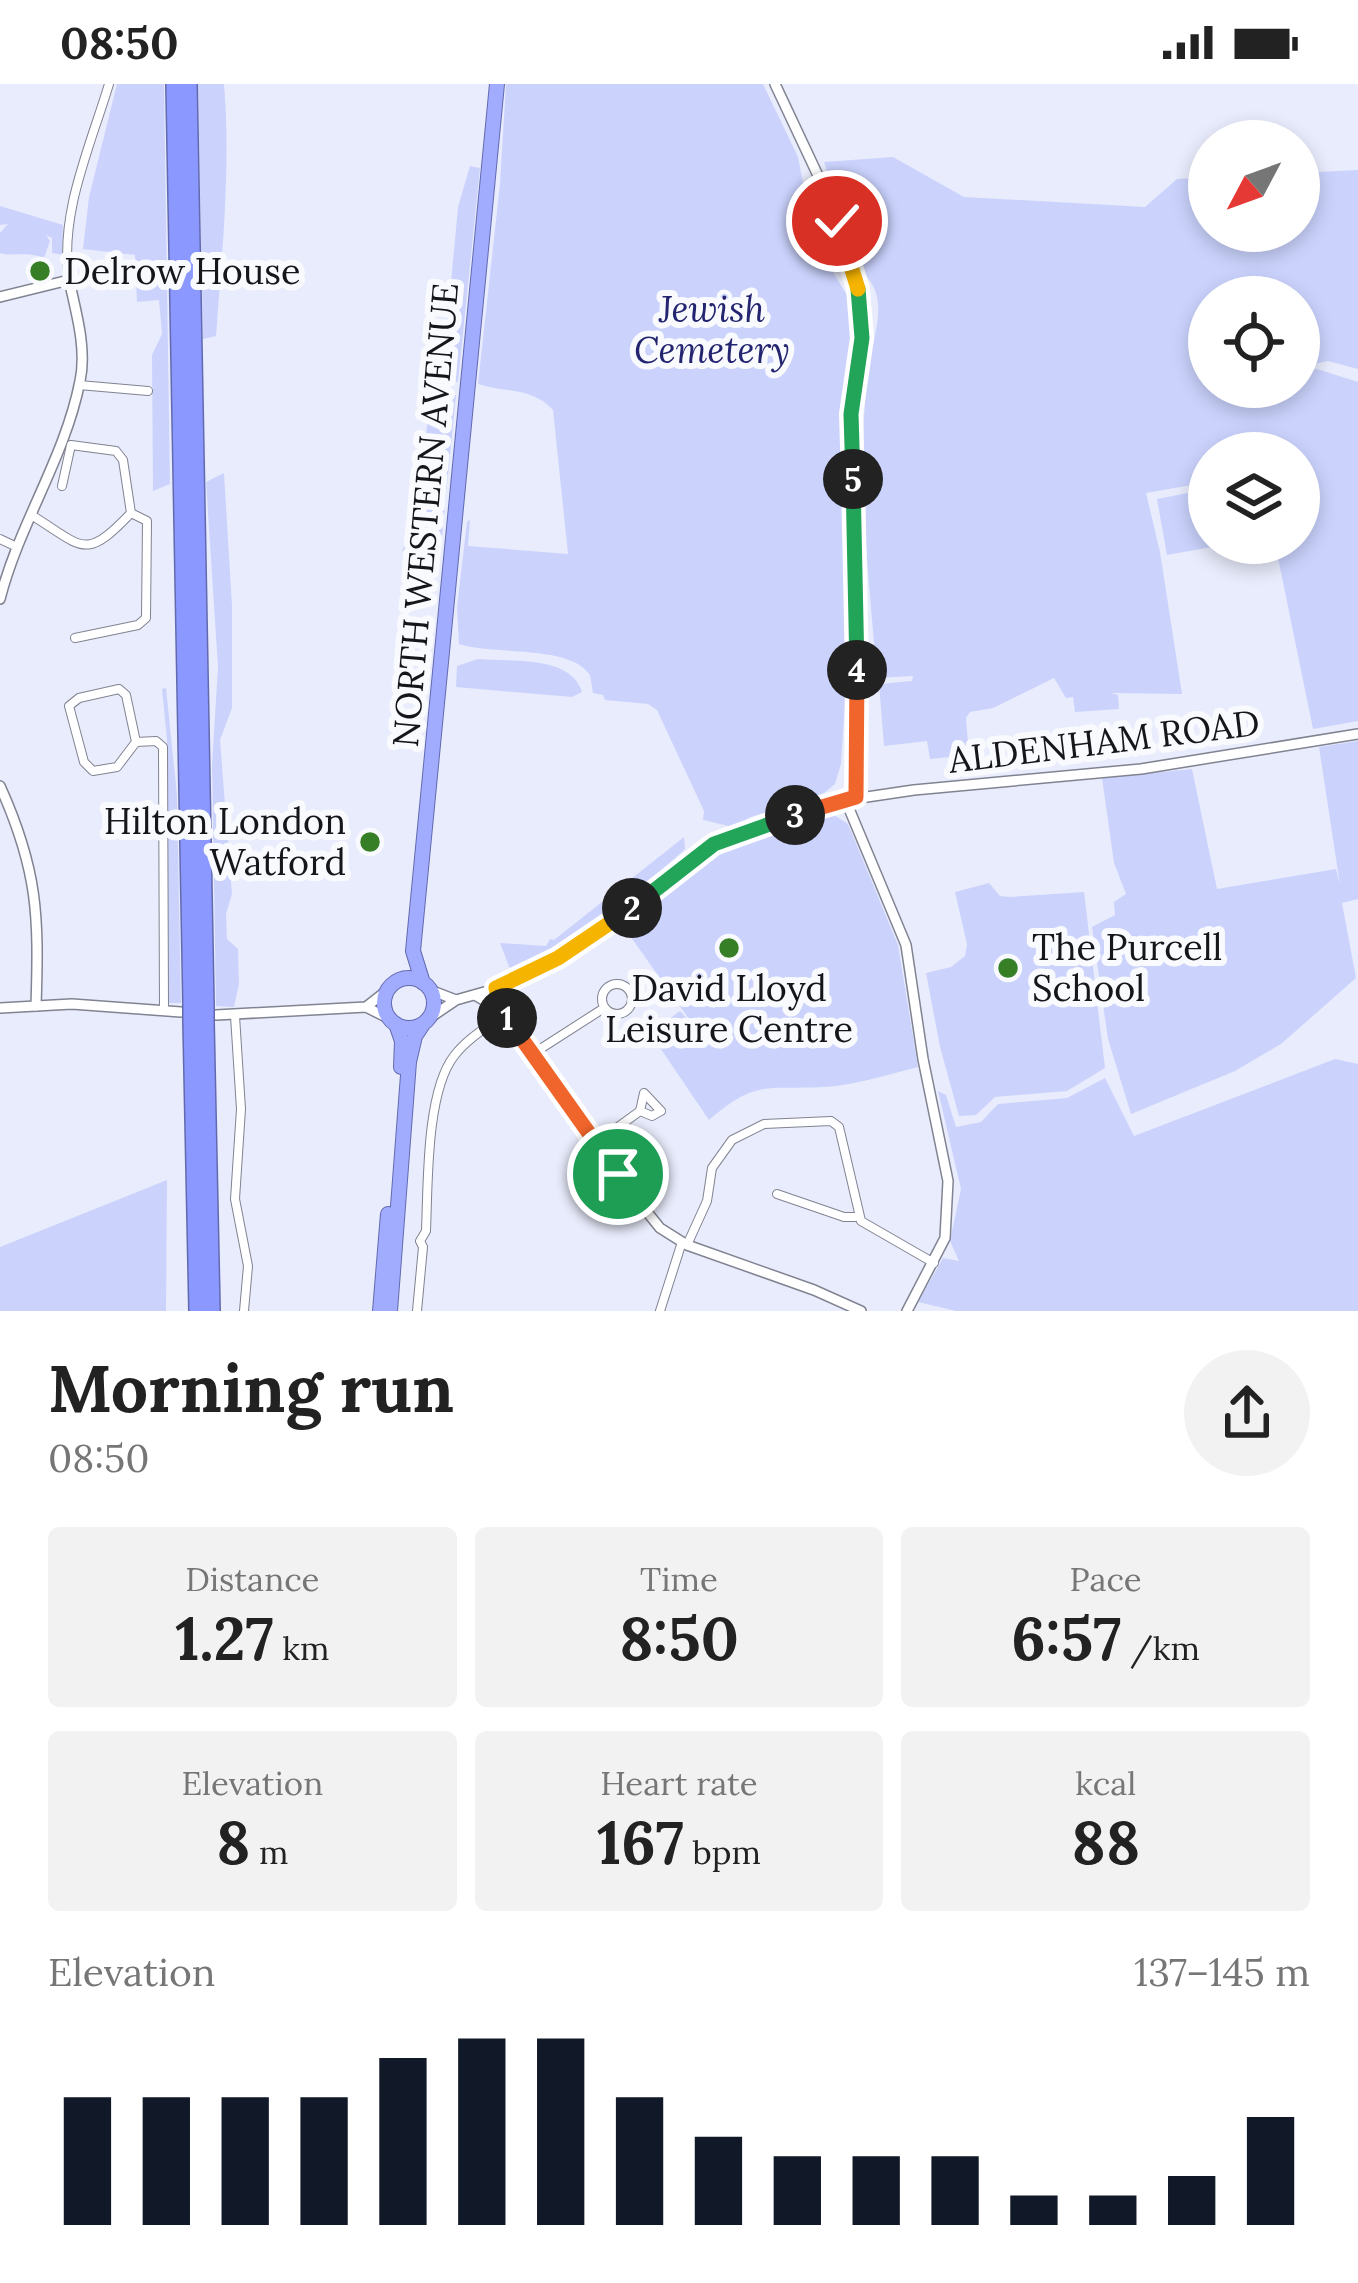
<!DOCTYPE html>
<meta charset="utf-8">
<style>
:root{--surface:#fff;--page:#f2f2f2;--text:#222;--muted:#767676;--accent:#111827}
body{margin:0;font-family:Lora,serif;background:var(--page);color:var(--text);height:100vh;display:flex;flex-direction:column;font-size:45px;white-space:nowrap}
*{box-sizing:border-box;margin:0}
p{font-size:39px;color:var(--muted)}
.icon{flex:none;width:66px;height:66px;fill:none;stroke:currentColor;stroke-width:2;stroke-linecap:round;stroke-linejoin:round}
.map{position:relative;height:1227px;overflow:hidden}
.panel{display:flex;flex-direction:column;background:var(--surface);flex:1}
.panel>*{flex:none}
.needle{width:78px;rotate:229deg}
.tools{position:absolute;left:1188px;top:36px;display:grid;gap:24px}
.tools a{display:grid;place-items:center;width:132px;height:132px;border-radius:50%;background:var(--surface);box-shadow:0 6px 18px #0003;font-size:60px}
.pin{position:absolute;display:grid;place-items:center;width:102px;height:102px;color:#fff;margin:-51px;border:6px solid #fff;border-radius:50%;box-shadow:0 3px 12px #0007}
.km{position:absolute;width:60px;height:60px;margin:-30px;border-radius:50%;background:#222;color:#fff;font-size:33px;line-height:60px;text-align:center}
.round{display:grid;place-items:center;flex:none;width:126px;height:126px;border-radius:63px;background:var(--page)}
.overview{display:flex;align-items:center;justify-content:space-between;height:204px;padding:0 48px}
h1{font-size:66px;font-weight:800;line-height:90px}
.metrics{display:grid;grid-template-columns:repeat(3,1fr);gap:18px;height:204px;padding:12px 48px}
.metrics div{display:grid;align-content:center;border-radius:12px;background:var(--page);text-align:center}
.metrics b{font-size:60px;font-weight:800}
.metrics small{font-size:33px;font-weight:400}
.metrics p{font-size:33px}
.chart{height:336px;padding:24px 48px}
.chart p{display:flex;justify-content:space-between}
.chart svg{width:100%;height:216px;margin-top:12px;stroke:var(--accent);stroke-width:6}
.status{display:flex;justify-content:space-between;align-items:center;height:84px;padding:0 60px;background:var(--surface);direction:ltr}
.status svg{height:33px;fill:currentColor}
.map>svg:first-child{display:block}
.green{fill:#cbd3fd}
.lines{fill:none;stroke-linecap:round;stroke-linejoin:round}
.minor-casing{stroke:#808391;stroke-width:10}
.tertiary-casing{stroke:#808391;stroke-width:12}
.secondary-casing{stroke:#808391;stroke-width:12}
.trunk-casing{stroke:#626aaf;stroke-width:16}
.motorway-casing{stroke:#626aaf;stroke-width:18}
.minor{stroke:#fff;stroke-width:8}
.tertiary{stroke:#fff;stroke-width:9}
.secondary{stroke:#fff;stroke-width:9}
.trunk{stroke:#a2acff;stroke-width:14}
.motorway{stroke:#8b98ff;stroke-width:15}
.motorway-bridge-casing{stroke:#626aaf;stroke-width:18;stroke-linecap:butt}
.motorway-bridge{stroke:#8b98ff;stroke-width:15}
.split-1-casing{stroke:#fff;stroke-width:24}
.split-2-casing{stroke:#fff;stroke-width:24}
.split-3-casing{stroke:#fff;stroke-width:24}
.split-4-casing{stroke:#fff;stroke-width:24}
.split-5-casing{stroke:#fff;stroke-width:24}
.split-6-casing{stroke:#fff;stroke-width:24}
.split-7-casing{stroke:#fff;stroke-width:24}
.split-1{stroke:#f0652b;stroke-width:15}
.split-2{stroke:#f5b400;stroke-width:15}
.split-3{stroke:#22a559;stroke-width:15}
.split-4{stroke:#f0652b;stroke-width:15}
.split-5{stroke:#22a559;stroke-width:15}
.split-6{stroke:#22a559;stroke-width:15}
.split-7{stroke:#f5b400;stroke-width:15}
.poi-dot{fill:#367f26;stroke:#f9fafd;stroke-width:4.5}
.labels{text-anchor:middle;stroke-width:12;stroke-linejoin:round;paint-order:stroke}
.poi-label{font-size:36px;fill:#15161b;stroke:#f9fafd;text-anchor:start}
.park-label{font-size:36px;font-style:italic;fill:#242570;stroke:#f9fafd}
.street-label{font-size:36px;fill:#15161b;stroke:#f9fafd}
</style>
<div class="status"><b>08:50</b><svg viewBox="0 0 49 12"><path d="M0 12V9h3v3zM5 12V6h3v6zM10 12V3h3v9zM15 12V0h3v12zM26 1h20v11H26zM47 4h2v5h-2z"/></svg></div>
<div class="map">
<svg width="1358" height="1227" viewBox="0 0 1358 1227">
<rect width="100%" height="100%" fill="#e9ecfc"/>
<!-- green -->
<path class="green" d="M 117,0 L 164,0 L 170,400 L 153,407 L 152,271 L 162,250 L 159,216 L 137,218 L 135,171 L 83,165 L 89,113 Z
M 198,0 L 224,0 C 231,85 222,168 216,252 L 203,255 Z
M 506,0 L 763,0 L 798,73 L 814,156 L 851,218 L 857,251 L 840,344 L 849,498 L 853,503 L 853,549 L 849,555 L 841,680 L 835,700 L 824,709 L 748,734 L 737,744 L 703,736 L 704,727 L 657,626 L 648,620 L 605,616 L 603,611 L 593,609 L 590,591 C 569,560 496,572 459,560 L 457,523 L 467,438 L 470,436 L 468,462 L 568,470 L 553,326 C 532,303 506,309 478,300 L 500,100 Z
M 893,73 L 964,113 L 1145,123 L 1177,95 L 1209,93 L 1209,147 L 1299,147 L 1299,89 L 1358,86 L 1358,285 L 1328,277 L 1299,283 L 1299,213 L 1209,213 L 1209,303 L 1299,303 L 1299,288 L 1317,285 L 1358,298 L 1358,637 L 1313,645 L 1275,459 L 1299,459 L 1299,369 L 1209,369 L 1209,398 L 1146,409 L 1160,468 L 1182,610 L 1111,609 L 1118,611 L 1119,625 L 1075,628 L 1073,613 L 1066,614 L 1054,594 L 993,624 L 970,628 L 966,634 L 969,671 L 930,675 L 927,657 L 884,662 L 879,600 L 912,597 L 913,592 L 877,594 C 869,492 854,378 870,276 C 875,246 889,213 863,189 L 824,78 Z
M 470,82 L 480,84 L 458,298 L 442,296 L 458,123 Z
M 0,122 L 63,141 L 62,171 L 52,169 L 52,154 L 46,151 L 50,157 L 44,174 C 25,167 12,173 0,169 L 0,149 L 8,140 L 0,141 Z
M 430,309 L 456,311 L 441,461 L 435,468 L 402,467 L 418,440 Z
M 224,389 L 232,521 L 232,624 L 220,656 L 232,810 L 226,830 L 227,855 L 238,865 L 239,900 L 234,923 L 216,922 L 212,681 L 218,583 L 206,398 Z
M 1209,405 L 1209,459 L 1234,459 L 1167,471 L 1157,415 Z
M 478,575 C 511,578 571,571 582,608 L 572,613 L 456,603 L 457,582 Z
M 166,604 L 177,711 L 181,919 L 168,919 L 167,656 L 162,605 Z
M 1358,657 L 1358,815 L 1342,819 L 1356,894 L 1281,960 L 1235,987 L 1131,1030 L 1108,955 L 1092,843 L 1115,831 L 1114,818 L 1126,810 L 1114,779 L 1102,694 L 1192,685 L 1217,805 L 1336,785 L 1340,801 L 1319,663 Z
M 828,727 L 848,740 L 898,861 L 918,983 C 887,991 855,1001 824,1003 C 766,1006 757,995 709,1036 L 650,949 L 680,927 L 694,942 L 628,849 C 693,771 736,760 828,727 Z
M 684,753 L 685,765 C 632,813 578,859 512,890 L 500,859 L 546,862 L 550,855 L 554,856 Z
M 989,799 L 1000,812 L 1010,813 L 1084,808 L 1105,984 L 1067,1007 L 995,1013 L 976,1031 L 959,1032 L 940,963 L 926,889 L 951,883 L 965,872 L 967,860 L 955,808 Z
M 1335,975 L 1358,980 L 1358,1227 L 956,1227 L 918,1218 L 943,1174 L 959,1177 L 950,1157 L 961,1105 L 938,1007 L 946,1011 L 956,1043 L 981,1038 L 998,1020 L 1067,1014 L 1105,994 L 1134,1052 Z
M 167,1096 L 166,1227 L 0,1227 L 0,1163 Z"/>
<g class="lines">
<!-- minor casing -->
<g class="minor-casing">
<path id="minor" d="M 69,196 C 59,130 90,63 109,0
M 79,301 L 148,307
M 33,432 C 84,464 85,477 131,429 L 123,376 L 116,367 L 71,361 L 62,402
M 0,455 L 17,463
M 75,554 L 138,541 L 146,534 L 147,437 L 131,429
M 119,605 L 126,611 L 136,658 L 117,683 L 93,687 L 84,678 L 69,622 L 79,614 Z
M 136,658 L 156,657 L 163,663 L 164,926
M602 915a15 15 0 1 1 30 0a15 15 0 1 1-30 0Z
M 235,932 L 241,1025 L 235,1115 L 248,1182 L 244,1227
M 534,969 L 604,924
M 596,1059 L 640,1027 L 644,1009 L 661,1027 L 652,1032 L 640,1027
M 777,1110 L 844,1133 L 859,1133
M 687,1161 L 707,1117 L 712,1084 L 732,1056 L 764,1040 L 831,1037 L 839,1043 L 861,1137 L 934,1179
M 417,1227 L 423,1163 L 420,1157 L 426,1147 C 428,1101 426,1008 454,972 C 467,955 487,943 504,930
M 660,1227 L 682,1158"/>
</g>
<!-- tertiary casing -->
<g class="tertiary-casing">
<path id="tertiary" d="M 775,0 L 829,115 L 862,228 L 851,344 L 858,496 L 856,713
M 0,213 L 69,196 C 76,228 87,265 80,297 C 65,374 19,440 0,515
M 0,702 C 38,786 39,832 36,922
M 845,715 L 906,861 L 923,975 L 948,1097 L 945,1154 L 907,1227
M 475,911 L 501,926 L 518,947 L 626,1102 L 660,1144 L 687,1161 L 814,1206 L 861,1227"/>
</g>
<!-- secondary casing -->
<g class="secondary-casing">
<path id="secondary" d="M 430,906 L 456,916
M 366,923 L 389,905
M 0,924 L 72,920 L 181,928
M 216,931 L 366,923 L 390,935
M 428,935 L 456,916 L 502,903 L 558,873 L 634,823 L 714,760 L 833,718 L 914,706 L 1141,685 L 1358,650"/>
</g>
<!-- trunk casing -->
<g class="trunk-casing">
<path id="trunk" d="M384 919a25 25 0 1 1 50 0a25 25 0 1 1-50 0Z
M 423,899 L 413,867 L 497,0
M 396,940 L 402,957 L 401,983
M 380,1227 L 388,1130
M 390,1227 L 409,978 L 415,952 L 423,940"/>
</g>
<!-- motorway casing -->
<g class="motorway-casing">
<path id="motorway" d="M 174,0 L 191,920
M 189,0 L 206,921
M 191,937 L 197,1227
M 206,938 L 212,1227"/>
</g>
<!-- minor -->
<use href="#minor" class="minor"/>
<!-- tertiary -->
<use href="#tertiary" class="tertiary"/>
<!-- secondary -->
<use href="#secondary" class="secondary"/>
<!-- trunk -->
<use href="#trunk" class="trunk"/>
<!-- motorway -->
<use href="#motorway" class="motorway"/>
<!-- motorway-bridge casing -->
<g class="motorway-bridge-casing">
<path id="motorway-bridge" d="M 191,920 L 191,937
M 206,921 L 206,938"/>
</g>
<!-- motorway-bridge -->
<use href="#motorway-bridge" class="motorway-bridge"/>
</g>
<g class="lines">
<!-- split-1 casing -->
<g class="split-1-casing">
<path id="split-1" d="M 507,934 L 618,1090"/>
</g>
<!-- split-2 casing -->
<g class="split-2-casing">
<path id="split-2" d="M 507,934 L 501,926 L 496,904 L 558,874 L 632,824"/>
</g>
<!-- split-3 casing -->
<g class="split-3-casing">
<path id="split-3" d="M 632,824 L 714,760 L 795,731"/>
</g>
<!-- split-4 casing -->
<g class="split-4-casing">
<path id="split-4" d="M 795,731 L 856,713 L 857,586"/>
</g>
<!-- split-5 casing -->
<g class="split-5-casing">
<path id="split-5" d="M 853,395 L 857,586"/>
</g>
<!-- split-6 casing -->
<g class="split-6-casing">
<path id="split-6" d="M 853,395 L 851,330 L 862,254 L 858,205"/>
</g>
<!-- split-7 casing -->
<g class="split-7-casing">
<path id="split-7" d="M 837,137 L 858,205"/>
</g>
<!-- split-1 -->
<use href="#split-1" class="split-1"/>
<!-- split-2 -->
<use href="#split-2" class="split-2"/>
<!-- split-3 -->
<use href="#split-3" class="split-3"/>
<!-- split-4 -->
<use href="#split-4" class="split-4"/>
<!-- split-5 -->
<use href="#split-5" class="split-5"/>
<!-- split-6 -->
<use href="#split-6" class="split-6"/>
<!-- split-7 -->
<use href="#split-7" class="split-7"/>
</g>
<!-- markers -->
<g class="poi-dot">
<circle cx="40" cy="187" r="12"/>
<circle cx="370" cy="758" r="12"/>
<circle cx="729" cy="864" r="12"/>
<circle cx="1008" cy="884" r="12"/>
</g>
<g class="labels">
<!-- poi labels -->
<g class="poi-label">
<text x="64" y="200">Delrow House</text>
<text x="346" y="750" text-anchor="end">Hilton London<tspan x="346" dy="41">Watford</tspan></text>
<text x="1032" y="876">The Purcell<tspan x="1032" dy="41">School</tspan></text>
<text x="729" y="917" text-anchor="middle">David Lloyd<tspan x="729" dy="41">Leisure Centre</tspan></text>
</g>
<!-- park labels -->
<g class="park-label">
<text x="712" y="238">Jewish<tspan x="712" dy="41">Cemetery</tspan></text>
</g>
<!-- street labels -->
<g class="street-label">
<text transform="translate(425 431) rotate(-85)" y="13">NORTH WESTERN AVENUE</text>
<text transform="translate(1104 657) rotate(-7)" y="13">ALDENHAM ROAD</text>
</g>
</g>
</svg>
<div class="tools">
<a><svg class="needle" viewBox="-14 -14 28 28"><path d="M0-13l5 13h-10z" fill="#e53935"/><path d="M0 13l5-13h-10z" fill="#767676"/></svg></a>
<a><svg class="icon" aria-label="locate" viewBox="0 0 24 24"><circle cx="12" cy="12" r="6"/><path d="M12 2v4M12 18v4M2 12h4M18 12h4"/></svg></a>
<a><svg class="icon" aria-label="layers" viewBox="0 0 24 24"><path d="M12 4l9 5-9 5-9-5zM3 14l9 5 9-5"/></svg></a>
</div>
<div class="pin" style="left:618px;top:1090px;background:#1e9e55"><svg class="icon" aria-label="arrive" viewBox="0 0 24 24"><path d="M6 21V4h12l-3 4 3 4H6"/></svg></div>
<div class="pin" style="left:837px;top:137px;background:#d93025"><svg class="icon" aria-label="check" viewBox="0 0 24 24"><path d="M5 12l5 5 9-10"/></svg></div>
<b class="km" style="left:507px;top:934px">1</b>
<b class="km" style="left:632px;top:824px">2</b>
<b class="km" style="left:795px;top:731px">3</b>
<b class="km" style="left:857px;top:586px">4</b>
<b class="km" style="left:853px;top:395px">5</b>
</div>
<section class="panel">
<div class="overview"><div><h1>Morning run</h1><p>08:50</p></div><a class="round"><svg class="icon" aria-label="share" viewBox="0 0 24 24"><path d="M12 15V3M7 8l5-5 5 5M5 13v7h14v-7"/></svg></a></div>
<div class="metrics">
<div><p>Distance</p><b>1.27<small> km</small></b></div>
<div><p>Time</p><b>8:50</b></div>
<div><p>Pace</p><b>6:57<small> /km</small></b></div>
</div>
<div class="metrics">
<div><p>Elevation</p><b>8<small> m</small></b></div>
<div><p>Heart rate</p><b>167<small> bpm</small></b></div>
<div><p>kcal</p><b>88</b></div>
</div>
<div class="chart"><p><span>Elevation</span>137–145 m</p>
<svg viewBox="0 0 160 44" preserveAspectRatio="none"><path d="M5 44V18M15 44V18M25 44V18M35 44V18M45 44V10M55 44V6M65 44V6M75 44V18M85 44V26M95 44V30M105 44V30M115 44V30M125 44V38M135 44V38M145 44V34M155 44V22"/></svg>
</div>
</section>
